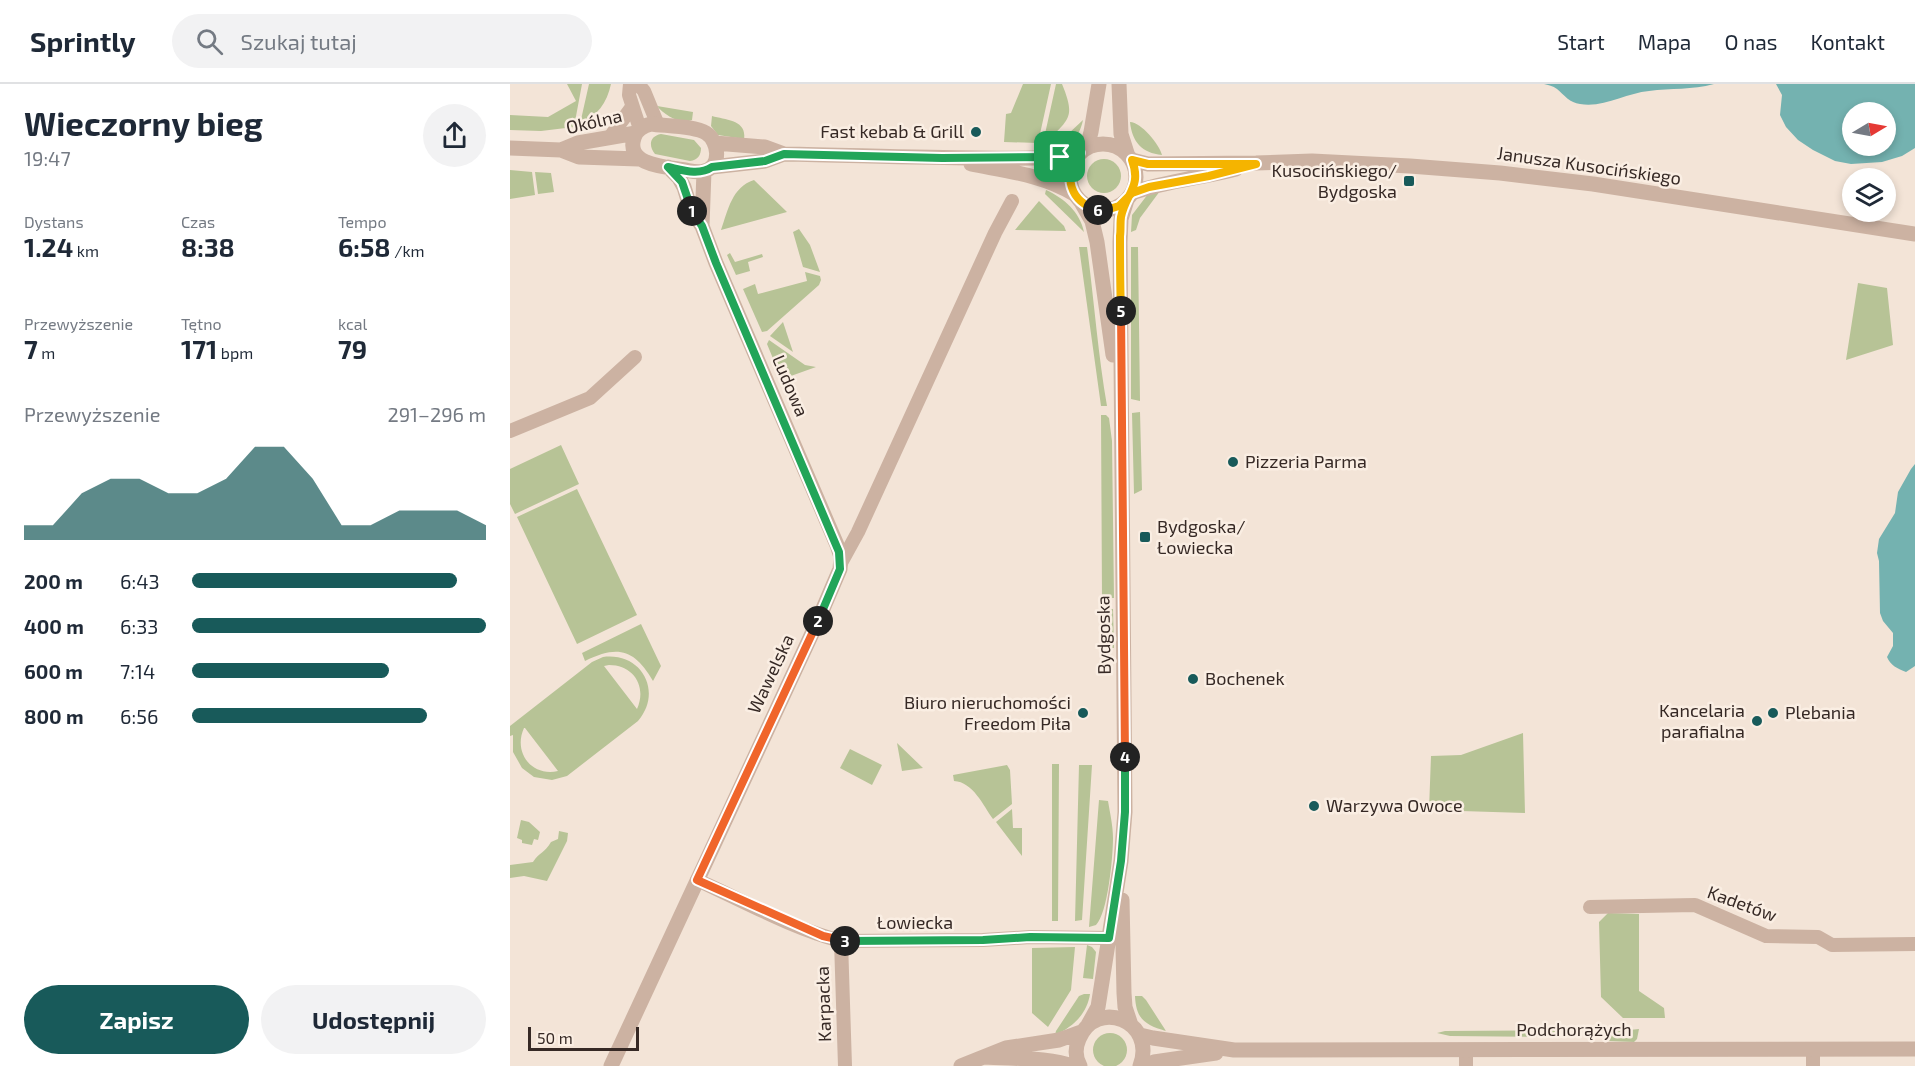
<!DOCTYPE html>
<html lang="pl">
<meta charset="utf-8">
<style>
:root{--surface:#fff;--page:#f2f2f3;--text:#1f2937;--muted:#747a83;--line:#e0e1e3;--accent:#185a5a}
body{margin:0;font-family:"Exo 2",sans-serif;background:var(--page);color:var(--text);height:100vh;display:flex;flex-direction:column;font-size:22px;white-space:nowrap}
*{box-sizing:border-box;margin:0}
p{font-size:20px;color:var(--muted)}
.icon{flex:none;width:33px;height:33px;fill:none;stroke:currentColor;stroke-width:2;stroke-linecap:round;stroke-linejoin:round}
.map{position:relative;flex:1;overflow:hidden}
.drawer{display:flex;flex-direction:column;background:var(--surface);width:510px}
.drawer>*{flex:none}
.needle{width:39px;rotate:80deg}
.buttons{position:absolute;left:1332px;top:18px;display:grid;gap:12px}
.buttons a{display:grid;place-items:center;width:54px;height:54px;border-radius:50%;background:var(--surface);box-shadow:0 3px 9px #0003;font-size:30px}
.scale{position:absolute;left:18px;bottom:15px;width:111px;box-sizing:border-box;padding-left:6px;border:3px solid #362925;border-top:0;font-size:16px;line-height:21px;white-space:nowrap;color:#362925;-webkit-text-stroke:4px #faeee3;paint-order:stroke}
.pin{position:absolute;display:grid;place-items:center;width:51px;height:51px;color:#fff;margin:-26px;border-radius:12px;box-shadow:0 3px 9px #0006}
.km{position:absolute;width:30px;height:30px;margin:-15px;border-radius:50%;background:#222;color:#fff;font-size:16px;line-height:30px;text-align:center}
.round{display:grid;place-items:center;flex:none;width:63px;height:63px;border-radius:32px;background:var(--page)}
.headline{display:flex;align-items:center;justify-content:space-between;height:102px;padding:0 24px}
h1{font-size:33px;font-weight:700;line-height:45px}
.stats{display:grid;grid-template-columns:repeat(3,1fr);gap:9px;height:102px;padding:6px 24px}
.stats div{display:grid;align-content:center}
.stats b{font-size:26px;font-weight:700}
.stats small{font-size:16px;font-weight:400}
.stats p{font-size:16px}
.chart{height:168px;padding:12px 24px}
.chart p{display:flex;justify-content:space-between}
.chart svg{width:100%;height:108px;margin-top:6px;fill:var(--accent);opacity:.7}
.cta{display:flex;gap:12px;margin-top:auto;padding:12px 24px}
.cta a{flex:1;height:69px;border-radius:36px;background:var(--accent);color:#fff;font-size:24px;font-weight:700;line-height:69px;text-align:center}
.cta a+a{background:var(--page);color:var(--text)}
ul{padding:0 24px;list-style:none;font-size:20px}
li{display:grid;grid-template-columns:96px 72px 1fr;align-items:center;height:45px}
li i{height:15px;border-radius:8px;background:var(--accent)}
header{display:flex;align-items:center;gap:36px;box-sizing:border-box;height:84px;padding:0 30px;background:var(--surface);border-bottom:2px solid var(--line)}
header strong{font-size:28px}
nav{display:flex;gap:33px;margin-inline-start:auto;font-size:21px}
.search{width:420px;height:54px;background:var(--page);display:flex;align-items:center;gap:15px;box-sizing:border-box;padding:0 21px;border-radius:33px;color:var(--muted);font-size:22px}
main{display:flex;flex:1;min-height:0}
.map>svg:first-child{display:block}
.green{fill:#b7c396;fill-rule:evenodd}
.water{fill:#74b2b0;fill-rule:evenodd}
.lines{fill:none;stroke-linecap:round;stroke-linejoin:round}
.minor{stroke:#ccb2a2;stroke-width:14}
.tertiary{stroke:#ccb2a2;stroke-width:15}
.split-1-casing{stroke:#fff;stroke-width:12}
.split-2-casing{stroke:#fff;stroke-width:12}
.split-3-casing{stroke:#fff;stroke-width:12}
.split-4-casing{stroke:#fff;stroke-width:12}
.split-5-casing{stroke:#fff;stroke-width:12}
.split-6-casing{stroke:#fff;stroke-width:12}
.split-7-casing{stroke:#fff;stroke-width:12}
.split-1{stroke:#22a559;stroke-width:8}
.split-2{stroke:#22a559;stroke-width:8}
.split-3{stroke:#f0652b;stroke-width:8}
.split-4{stroke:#22a559;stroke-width:8}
.split-5{stroke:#f0652b;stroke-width:8}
.split-6{stroke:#f5b400;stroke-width:8}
.split-7{stroke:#f5b400;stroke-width:8}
.poi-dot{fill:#185a5a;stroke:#faeee3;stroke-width:2}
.labels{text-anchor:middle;stroke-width:5;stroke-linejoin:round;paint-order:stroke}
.street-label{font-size:18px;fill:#362925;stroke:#faeee3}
.poi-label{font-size:18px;fill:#362925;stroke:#faeee3;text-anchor:start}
</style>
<header>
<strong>Sprintly</strong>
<div class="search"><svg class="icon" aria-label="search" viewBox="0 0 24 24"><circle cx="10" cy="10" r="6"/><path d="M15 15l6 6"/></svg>Szukaj tutaj</div>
<nav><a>Start</a><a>Mapa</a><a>O nas</a><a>Kontakt</a></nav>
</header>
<main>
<section class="drawer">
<div class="headline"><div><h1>Wieczorny bieg</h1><p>19:47</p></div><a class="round"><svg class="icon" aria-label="share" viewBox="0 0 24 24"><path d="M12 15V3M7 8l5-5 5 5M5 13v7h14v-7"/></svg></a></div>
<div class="stats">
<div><p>Dystans</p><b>1.24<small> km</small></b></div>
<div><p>Czas</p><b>8:38</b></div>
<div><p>Tempo</p><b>6:58<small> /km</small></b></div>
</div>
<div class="stats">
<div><p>Przewyższenie</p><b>7<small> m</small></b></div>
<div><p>Tętno</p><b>171<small> bpm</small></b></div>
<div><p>kcal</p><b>79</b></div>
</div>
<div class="chart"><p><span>Przewyższenie</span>291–296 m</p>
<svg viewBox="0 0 160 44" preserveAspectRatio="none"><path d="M0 44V38L10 38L20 25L30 19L40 19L50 25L60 25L70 19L80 6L90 6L100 19L110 38L120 38L130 32L140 32L150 32L160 38V44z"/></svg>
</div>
<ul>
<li><b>200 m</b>6:43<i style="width:90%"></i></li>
<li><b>400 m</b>6:33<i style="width:100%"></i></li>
<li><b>600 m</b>7:14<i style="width:67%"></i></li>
<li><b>800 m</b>6:56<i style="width:80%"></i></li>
</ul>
<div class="cta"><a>Zapisz</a><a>Udostępnij</a></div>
</section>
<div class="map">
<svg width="1405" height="982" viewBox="0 0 1405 982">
<rect width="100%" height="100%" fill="#f3e4d7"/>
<!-- green -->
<path class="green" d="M 57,0 L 72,0 L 64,43 L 31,47 L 0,46 L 0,31 L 38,33 L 66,17 Z
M 79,0 L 101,0 C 97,19 87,32 70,40 Z
M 513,0 L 541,0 L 528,59 L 494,58 L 496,30 L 501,29 Z
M 546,0 L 552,0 C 566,34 559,35 535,59 L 533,59 Z
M 147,22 L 183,28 L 182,36 C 171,41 154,31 147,22 Z
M 202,32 C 216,36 237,36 234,55 L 208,51 L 201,42 Z
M 573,36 C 569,55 559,62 541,68 L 542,65 Z
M 620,38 C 631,38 650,61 652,71 C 632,69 622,58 620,38 Z
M 151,50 L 184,56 L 191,64 C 191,71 188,76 180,77 L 145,70 C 138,61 140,52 151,50 Z
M577 92a17 17 0 1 1 34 0a17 17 0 1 1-34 0Z
M 0,86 L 22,88 L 25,111 L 0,115 Z
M 25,88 L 41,89 L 44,108 L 28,110 Z
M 244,96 L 277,128 L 211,146 C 218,126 222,103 244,96 Z
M 536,106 C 554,114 570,128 574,148 L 535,110 Z
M 650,107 L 630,134 L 626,146 L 621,148 L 622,131 L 638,110 Z
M 529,117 L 554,142 L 556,147 L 505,146 Z
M 289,145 L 300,161 L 310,188 L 293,183 L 283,148 Z
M 569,163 L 577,163 C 584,216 588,270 597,322 L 591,322 Z
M 621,163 L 628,163 L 630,317 L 621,315 Z
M 220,169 L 225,178 L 252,170 L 253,173 L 238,178 L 240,187 L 226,191 L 217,171 Z
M 295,188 L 310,192 L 311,196 L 309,201 L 257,247 L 252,248 L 233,205 L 245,200 L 248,210 L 297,197 Z
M 1348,199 L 1377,204 L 1383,261 L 1336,276 Z
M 273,238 L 283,268 L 260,252 Z
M 259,256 L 295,281 L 306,283 L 278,293 L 269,289 L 257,260 Z
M 630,328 L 632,406 L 624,410 L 622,329 Z
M 591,331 L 596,331 L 599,334 L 602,357 L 604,514 L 592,514 Z
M 51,361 L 69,400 L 5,430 L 0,420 L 0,385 Z
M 67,405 L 127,531 L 67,560 L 7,433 Z
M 603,525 L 604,564 L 592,563 L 592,526 Z
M 131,540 L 151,582 L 143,597 C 124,565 108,561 75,577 L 72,569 Z
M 93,573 C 132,568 153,608 128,637 L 57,692 L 42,696 L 24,693 L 12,684 L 3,668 L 3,651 L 0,652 L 0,642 L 82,578 ZM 99,581 C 124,581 137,603 127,625 L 94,582 ZM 14,644 L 15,644 L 48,687 C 21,693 3,668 14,644 Z
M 1013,649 L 1015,729 L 919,726 L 921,672 L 951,671 Z
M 387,659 L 413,684 L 392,687 Z
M 340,665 L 372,681 L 362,701 L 330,684 Z
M 542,680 L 549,680 L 548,837 L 542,837 Z
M 497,681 L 500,686 L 502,720 L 483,735 C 473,721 463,698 444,697 L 443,691 Z
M 569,681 L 582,681 L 572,836 L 565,837 Z
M 589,716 L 598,717 C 600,729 603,742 603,754 C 603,772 598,829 586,841 L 579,843 Z
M 502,725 L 503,744 L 512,744 L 512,772 L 486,738 Z
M 11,736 L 19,738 L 30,748 L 28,756 L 24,755 L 22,761 L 12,759 L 12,756 L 7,754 Z
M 49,747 L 58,749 L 57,757 L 37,797 L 14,792 L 0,794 L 0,781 L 23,778 C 29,768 35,769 41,758 L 48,755 Z
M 1098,829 L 1129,830 L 1129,907 L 1154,924 L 1155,934 L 1113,934 L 1091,913 L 1089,838 Z
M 577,861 L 582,863 L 586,868 L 583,895 L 573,894 Z
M 565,863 L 561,906 L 538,943 L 522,929 L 522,864 Z
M 574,910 L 580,910 C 577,930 563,943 545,951 L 546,947 L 569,912 Z
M 625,912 L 632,912 L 636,916 L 656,947 C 635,941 626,935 625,912 Z
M 1129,945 L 1127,955 L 1124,958 L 1097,957 L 1089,952 L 1110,947 Z
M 1069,946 L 1069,948 L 1058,953 L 940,952 L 927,949 L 935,947 Z
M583 966a17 17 0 1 1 34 0a17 17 0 1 1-34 0Z"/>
<!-- water -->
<path class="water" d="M 1034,0 L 1204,0 C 1182,6 1161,4 1139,7 C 1116,9 1094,24 1070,20 C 1060,19 1054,11 1047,5 C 1043,2 1038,1 1034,0 Z
M 1266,0 L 1405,0 L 1405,64 L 1392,72 L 1372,78 L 1341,80 L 1325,77 L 1303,66 L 1288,56 L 1276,43 L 1270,31 L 1272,11 ZM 1376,28 L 1376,62 L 1342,62 L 1342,28 Z
M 1405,380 L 1405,582 L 1396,588 C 1388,585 1380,581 1377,573 L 1383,562 L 1383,549 L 1373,537 L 1370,529 L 1369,477 L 1367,469 L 1369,455 L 1385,429 L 1388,408 L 1401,385 Z"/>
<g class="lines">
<!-- minor -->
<path class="minor" d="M 120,0 L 119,11 L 130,45
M 128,0 L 134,7 L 148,41
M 100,53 L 122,23
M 0,347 L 80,314 L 125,273
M 331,479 L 348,448 L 485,149 L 502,117
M 187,796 C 234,817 281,844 331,857 L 473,856 L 520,853 L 599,854
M 1080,823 L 1185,821 L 1256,852 L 1308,853 L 1322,861 L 1405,860
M 331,857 L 335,982
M 1303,965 L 1303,982
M 956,982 L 956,966"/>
<!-- tertiary -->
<path class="tertiary" d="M 609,0 L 611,50 L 617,69
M 141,40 C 155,42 185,42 196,49 C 209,57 212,83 194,87 C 188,89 181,87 175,86 C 158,83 115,82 124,54 C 126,46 133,42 141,40 Z
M 205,59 L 255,63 L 274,70 C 339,71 403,74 468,74 C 502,74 536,76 570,69
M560 93a33 33 0 1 1 66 0a33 33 0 1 1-66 0Z
M 577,63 L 581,48 L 589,0
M 0,64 L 51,66 L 69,73 L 129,75
M 51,66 L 68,59 L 126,49
M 622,76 L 638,80 L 746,79 L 802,77 L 900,82 L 990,89 L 1083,100 L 1405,150
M 461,80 C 496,87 534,91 564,110
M 202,83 L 255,77 L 274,70
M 622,109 C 656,97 692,94 726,85
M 571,118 L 582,137 L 587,158 L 603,271
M 192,142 L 194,87
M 612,816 L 614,909 L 615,923 L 621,941
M 578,941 L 588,923 L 611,777 L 615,728 L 610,158 L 611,135 L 617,116
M 630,951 L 643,954 L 724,966 L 1405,965
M 475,973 C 498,975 542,973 561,982
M 101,982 L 306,541 L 330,485 L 331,473 L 327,461 L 206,179 L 192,142 L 181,126 L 174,103 L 169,94 L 158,83
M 451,982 L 496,964 L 549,956 L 571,948
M 570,982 C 565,973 565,964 569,955 C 586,913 647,937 630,982
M 633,982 L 644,978 L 706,969"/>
</g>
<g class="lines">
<!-- split-1 casing -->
<g class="split-1-casing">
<path id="split-1" d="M 182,127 L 172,98 L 158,83 C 172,86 189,92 202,83 L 255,77 L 274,70 L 432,74 L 550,73"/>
</g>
<!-- split-2 casing -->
<g class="split-2-casing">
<path id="split-2" d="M 182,127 L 192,142 L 206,179 L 329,468 L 330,485 L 308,537"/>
</g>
<!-- split-3 casing -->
<g class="split-3-casing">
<path id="split-3" d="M 308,537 L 187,796 L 313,852 L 335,857"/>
</g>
<!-- split-4 casing -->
<g class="split-4-casing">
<path id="split-4" d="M 335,857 L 473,856 L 520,853 L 599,854 L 611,777 L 615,728 L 615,673"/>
</g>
<!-- split-5 casing -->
<g class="split-5-casing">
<path id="split-5" d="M 611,227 L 615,673"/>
</g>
<!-- split-6 casing -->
<g class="split-6-casing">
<path id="split-6" d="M 588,126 L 596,126 L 609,122 L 622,109 L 639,103 L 699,92 L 746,80 L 638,80 L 622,76 C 632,103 616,109 611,133 C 610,139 611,146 610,152 C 610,177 610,202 611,227"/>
</g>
<!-- split-7 casing -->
<g class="split-7-casing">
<path id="split-7" d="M 550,73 L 570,69 C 552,92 560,118 588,126"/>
</g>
<!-- split-1 -->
<use href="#split-1" class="split-1"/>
<!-- split-2 -->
<use href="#split-2" class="split-2"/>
<!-- split-3 -->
<use href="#split-3" class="split-3"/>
<!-- split-4 -->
<use href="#split-4" class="split-4"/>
<!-- split-5 -->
<use href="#split-5" class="split-5"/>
<!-- split-6 -->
<use href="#split-6" class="split-6"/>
<!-- split-7 -->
<use href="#split-7" class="split-7"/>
</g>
<!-- markers -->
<g class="poi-dot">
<circle cx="466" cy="48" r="6"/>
<rect x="893" y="91" width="12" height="12" rx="3"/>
<circle cx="723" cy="378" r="6"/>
<rect x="629" y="447" width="12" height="12" rx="3"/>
<circle cx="683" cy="595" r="6"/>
<circle cx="573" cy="629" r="6"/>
<circle cx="1263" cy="629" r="6"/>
<circle cx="1247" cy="637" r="6"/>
<circle cx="804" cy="722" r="6"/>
</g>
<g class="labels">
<!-- street labels -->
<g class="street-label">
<text transform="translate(84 38) rotate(-13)" y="6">Okólna</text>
<text transform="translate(1079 82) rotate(8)" y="6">Janusza Kusocińskiego</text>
<text transform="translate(280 302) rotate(67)" y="6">Ludowa</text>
<text transform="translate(594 551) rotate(-91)" y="6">Bydgoska</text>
<text transform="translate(261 590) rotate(-65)" y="6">Wawelska</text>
<text transform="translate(1232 820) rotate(20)" y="6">Kadetów</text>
<text x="405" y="845">Łowiecka</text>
<text transform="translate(314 920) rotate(-92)" y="6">Karpacka</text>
<text x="1064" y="952">Podchorążych</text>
</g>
<!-- poi labels -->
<g class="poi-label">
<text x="454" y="54" text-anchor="end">Fast kebab &amp; Grill</text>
<text x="887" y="93" text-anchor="end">Kusocińskiego/<tspan x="887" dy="21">Bydgoska</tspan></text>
<text x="735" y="384">Pizzeria Parma</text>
<text x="647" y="449">Bydgoska/<tspan x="647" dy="21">Łowiecka</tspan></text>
<text x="695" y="601">Bochenek</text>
<text x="561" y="625" text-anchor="end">Biuro nieruchomości<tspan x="561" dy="21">Freedom Piła</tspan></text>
<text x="1235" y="633" text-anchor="end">Kancelaria<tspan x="1235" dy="21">parafialna</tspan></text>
<text x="1275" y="635">Plebania</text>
<text x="816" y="728">Warzywa Owoce</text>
</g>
</g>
</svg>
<div class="buttons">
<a><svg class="needle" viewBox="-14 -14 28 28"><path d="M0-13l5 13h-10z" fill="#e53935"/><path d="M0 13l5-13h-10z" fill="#747a83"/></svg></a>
<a><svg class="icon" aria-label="layers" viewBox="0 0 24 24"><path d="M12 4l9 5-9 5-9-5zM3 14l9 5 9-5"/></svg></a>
</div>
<div class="scale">50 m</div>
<div class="pin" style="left:550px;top:73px;background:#1e9e55"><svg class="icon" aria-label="arrive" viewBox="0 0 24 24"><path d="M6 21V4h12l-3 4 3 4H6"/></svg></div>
<b class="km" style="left:182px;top:127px">1</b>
<b class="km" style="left:308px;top:537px">2</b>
<b class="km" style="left:335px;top:857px">3</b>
<b class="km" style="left:615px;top:673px">4</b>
<b class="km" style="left:611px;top:227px">5</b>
<b class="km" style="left:588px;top:126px">6</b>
</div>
</main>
